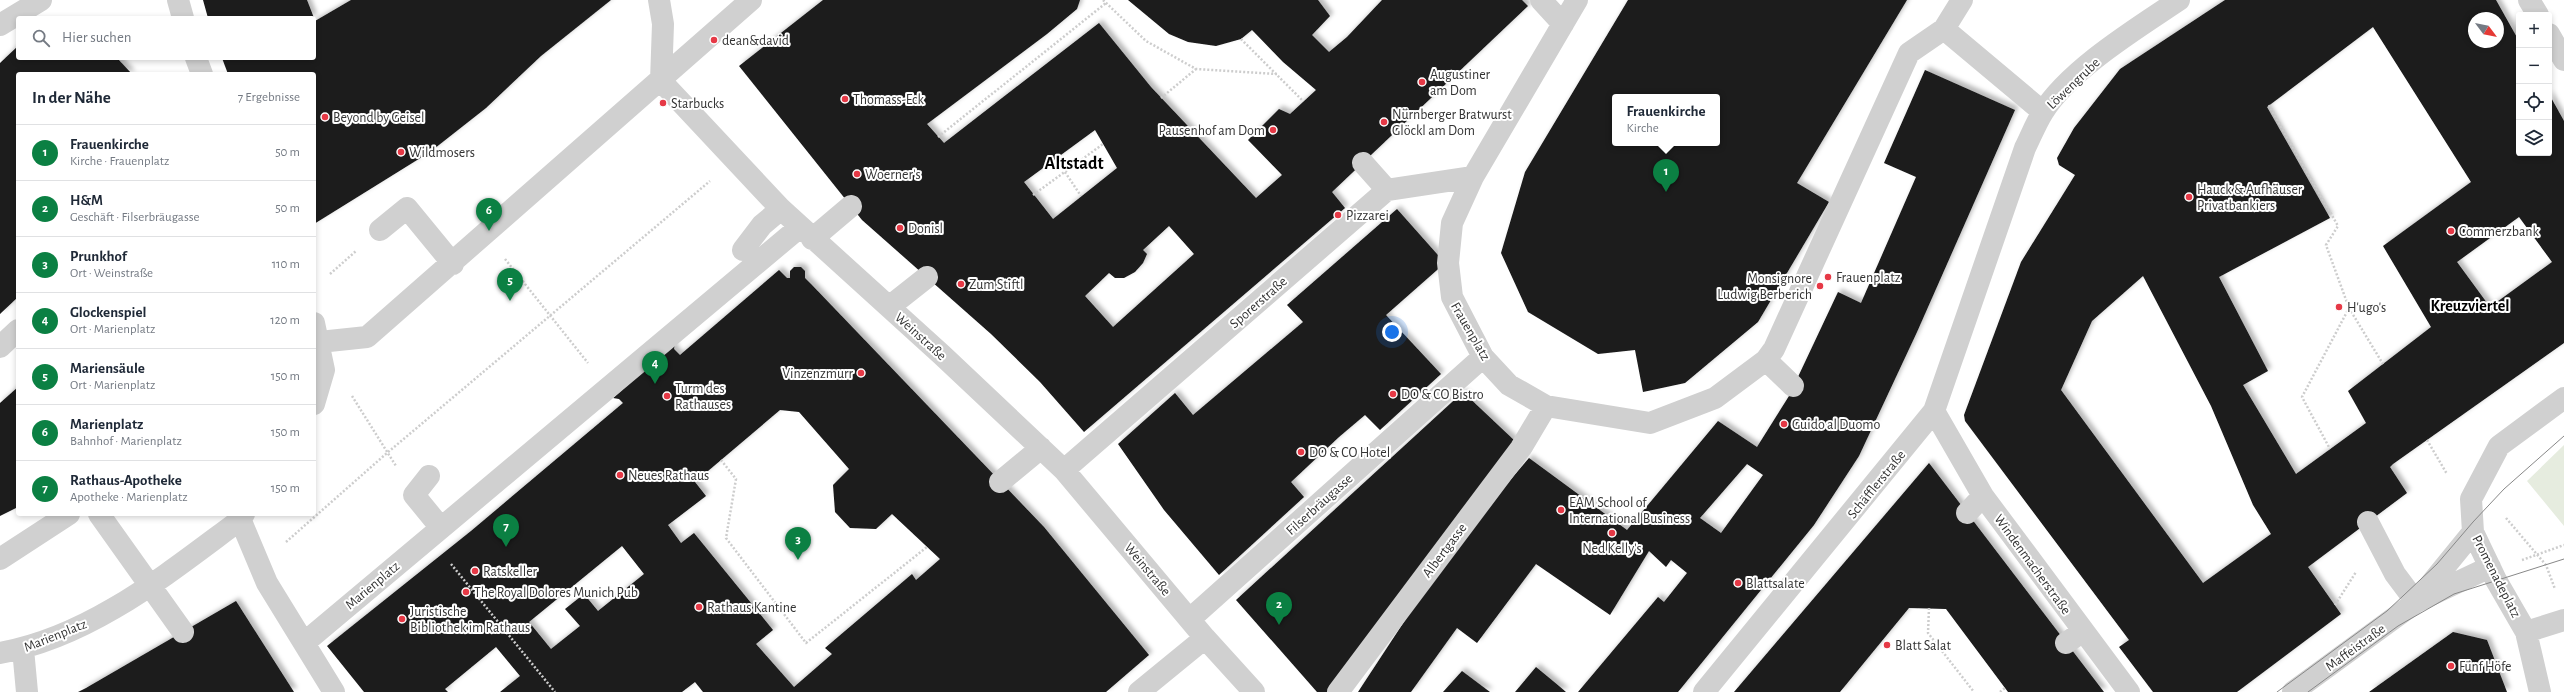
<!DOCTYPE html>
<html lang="de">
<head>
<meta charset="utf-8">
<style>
	:root { --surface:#fff; --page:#f6f6f7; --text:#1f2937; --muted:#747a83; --line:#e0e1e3; --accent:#0b8043 }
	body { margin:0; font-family:"Alegreya Sans",sans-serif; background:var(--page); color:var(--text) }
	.controls { position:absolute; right:12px; top:12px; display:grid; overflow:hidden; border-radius:4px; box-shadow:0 2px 6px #0003 }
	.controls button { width:36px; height:36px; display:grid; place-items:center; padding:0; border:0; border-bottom:1px solid var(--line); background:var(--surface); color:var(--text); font:20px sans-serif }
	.compass { position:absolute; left:2468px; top:12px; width:36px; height:36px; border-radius:50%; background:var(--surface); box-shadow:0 2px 6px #0003; rotate:122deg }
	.you { position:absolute; left:1392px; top:332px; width:14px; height:14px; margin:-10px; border:3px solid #fff; border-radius:50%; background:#1a73e8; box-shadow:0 0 0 6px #1a73e833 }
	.badge { display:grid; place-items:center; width:26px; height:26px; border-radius:50%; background:var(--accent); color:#fff; font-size:13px; font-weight:700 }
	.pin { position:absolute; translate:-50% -33px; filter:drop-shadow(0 1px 2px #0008) }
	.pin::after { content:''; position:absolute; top:21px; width:14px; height:12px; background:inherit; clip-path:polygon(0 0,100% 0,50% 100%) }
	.popup { position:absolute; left:1612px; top:94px; width:108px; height:52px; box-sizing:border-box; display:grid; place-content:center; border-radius:4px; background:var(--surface); filter:drop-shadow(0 1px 3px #0005); font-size:13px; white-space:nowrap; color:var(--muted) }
	.popup b { font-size:15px; color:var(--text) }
	.popup::after { content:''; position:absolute; left:50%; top:100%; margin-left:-8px; border:8px solid transparent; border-top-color:var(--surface) }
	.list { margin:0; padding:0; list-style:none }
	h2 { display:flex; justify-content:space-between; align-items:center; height:52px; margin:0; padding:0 16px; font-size:17px }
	h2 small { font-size:13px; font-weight:400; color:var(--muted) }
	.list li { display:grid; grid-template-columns:26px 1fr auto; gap:12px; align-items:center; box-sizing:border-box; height:56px; padding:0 16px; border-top:1px solid var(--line) }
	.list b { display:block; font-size:15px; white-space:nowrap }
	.list p { margin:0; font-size:13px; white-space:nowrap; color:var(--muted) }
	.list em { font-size:13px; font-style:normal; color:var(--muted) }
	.icon { flex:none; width:22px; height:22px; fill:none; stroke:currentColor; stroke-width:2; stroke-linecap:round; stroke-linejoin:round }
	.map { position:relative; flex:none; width:2564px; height:692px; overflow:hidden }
	.search { position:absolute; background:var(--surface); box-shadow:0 2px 6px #0003; left:16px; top:16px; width:300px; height:44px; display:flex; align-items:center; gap:10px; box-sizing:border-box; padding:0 14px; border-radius:4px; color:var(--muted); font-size:15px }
	.panel { position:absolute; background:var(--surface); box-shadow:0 2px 6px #0003; left:16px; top:72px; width:300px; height:444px; border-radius:4px }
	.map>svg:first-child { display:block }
</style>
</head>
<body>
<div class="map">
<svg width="2564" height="692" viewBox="0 0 2564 692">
	<defs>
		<filter id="shadow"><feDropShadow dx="3.5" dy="-3.5" stdDeviation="2" flood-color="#0004"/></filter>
	</defs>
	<rect width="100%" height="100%" fill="#fff"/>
	<!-- green -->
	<path fill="#e6ecdf" d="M2564 445V526L2527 481Z"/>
	<!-- building -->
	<path fill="#1a1a1a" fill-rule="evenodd" filter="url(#shadow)" d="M203 0H307L314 18H208Z
		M351 0H611L541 56 486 108 430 152 314 224V74H228L222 58H314V18L315 21Z
		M823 0H1080L1077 9 1047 34 927 124 944 143 1099 23 1151 87 1256 198 1282 175 1248 140 1279 109 1290 114 1316 90 1283 62 1252 30 1241 39 1216 46 1188 42 1169 34 1128 0H1318L1330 16 1312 35 1329 52 1347 37 1382 0H1522L1528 6 1332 192 1345 208 1084 432 1040 382 991 334 862 220 739 66ZM1095 130 1117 168 1053 219 1024 182ZM1169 226 1194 254 1113 327 1085 296 1109 273 1115 278H1124L1135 272 1143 263 1147 254 1143 250Z
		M1628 0H1907L1797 183 1829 202 1758 322 1685 383 1643 392 1635 350 1598 354 1528 312 1501 253 1525 172ZM1615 97H1717V143H1615Z
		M2225 0H2496L2519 41V153H2549V94L2564 121V343L2393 464 2390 467 2407 493 2308 567 2341 614 2237 692H2153L2119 647 2129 640 1965 421 1964 415 2021 262 2075 175 2059 165 2057 158 2074 128 2120 69ZM2474 18H2498V42H2474ZM2373 27 2471 182 2383 246 2431 327 2348 391 2366 423 2296 474 2243 385 2268 371 2219 277 2330 218 2267 107ZM2519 217 2552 262 2490 307 2457 262ZM2143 276 2211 406 2253 505 2271 534 2203 583 2061 390 2092 321Z
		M18 46V58H117L132 74H18V297L0 314V63Z
		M1925 70 2015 110 1917 332 1859 456 1814 525 1678 692H1578L1658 597 1664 602 1687 573 1671 560 1666 567 1649 551 1610 615 1536 564 1477 643 1457 628 1411 692H1358L1419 599 1478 518 1529 458 1627 530 1718 421 1757 447 1789 396 1838 292 1861 303 1916 177 1884 163ZM1747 464 1763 475 1721 533 1700 518Z
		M1397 209 1445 263 1386 315 1441 374 1380 430 1365 415 1339 437 1291 482 1304 497 1219 575 1164 510 1118 444 1175 393 1193 415 1303 322 1287 305Z
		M794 267H801L805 271V278L811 284 1044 527 1149 655 1106 692H703L695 682 682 692H500L520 676 496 647 445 689 448 692H364L327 646 471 531 623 403 619 399 613 398 675 343 674 349 680 355 779 270 787 278H790V271ZM780 410 799 412 849 469 833 485 835 512 850 528 876 529 892 514 940 559 916 580 912 574 825 648 832 654 794 687 756 644 773 630 694 533 681 543 668 525 706 496 695 482ZM622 546 644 574 598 611 584 594 565 609 580 626 551 649 529 622Z
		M18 387V507L0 516V403Z
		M1463 392 1516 442 1331 692H1317L1236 600Z
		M1929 463 2104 692H2008L1946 609 1909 608 1840 692H1734Z
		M236 601 294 692H78L86 688Z
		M2453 632 2487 640 2507 692H2369Z
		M1536 667 1559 686 1566 692H1515Z
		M1462 671 1490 692H1443Z"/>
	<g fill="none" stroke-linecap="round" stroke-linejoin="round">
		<!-- path -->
		<path stroke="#cdcdcd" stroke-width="2.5" stroke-dasharray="2 2" stroke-linecap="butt" d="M1103 0 1146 41 1196 69 1277 74
			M1241 39 1303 101
			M1161 98 1196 69
			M2269 105 2338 226 2326 245 2349 308 2302 397 2330 449
			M938 137 1106 3
			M1065 172 1081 196
			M1033 195 1103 144
			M505 259 588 363
			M330 274 356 251
			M2349 308 2383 364
			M352 396 396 466
			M2427 440 2447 474
			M721 460 736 479 726 538 806 643 927 547
			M2506 518 2546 565 2555 589
			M286 542 387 453 710 181
			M2522 560 2564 545
			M451 564 555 692
			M2335 605 2356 572
			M1929 608 1928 633 1974 692
			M2000 692 2005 688"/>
		<!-- street -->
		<path stroke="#d0d0d0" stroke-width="22" d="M178 0 183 18
			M659 0 663 24 661 81
			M1541 0 1563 24
			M1577 0 1473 177 1452 223 1448 263 1452 297 1483 357 1509 385 1546 406 1650 423 1715 398 1766 360 1774 349 1909 53 1944 29 1962 0
			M2529 0 2538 15
			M0 25 41 0
			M1944 29 2043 112
			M2549 34 2564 60
			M196 58 202 74
			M661 81 781 209 942 355 1064 470 1205 638 1254 692
			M1363 163 1387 190
			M380 230 407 208 453 264
			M812 239 851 206
			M743 250 762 225 781 209
			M889 307 927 277
			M314 323 324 370 314 404
			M0 347 18 330
			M314 347 329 341 367 337 751 0
			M1766 360 1793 386
			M2564 398 2499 446 2471 499 2473 532 2496 580 2526 632 2564 620
			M1934 411 1983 496 2129 692
			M1064 470 1387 190 1473 177
			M429 476 414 495 441 528
			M1000 482 1041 448
			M1967 513 1983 496
			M99 514 183 632
			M238 514 267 583 334 692
			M2368 522 2395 574 2416 602 2490 567
			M0 559 69 514
			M1190 619 1483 357
			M2526 632 2540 692
			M304 643 800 227
			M2066 643 2082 632
			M23 649 27 692
			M0 653C91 637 168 573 240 520L244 514
			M1139 692 1205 638
			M1338 692 1521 448 1546 406
			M1704 692 1934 411 2025 148C2031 136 2036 123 2043 112 2070 69 2136 29 2179 0
			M2293 692 2416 602 2473 532"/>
		<!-- tram -->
		<path stroke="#888" stroke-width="1" d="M2277 692 2387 611 2437 564 2473 522 2504 489 2564 436
			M2308 692 2398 626 2454 594 2564 559"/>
	</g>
	<!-- markers -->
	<g fill="#e63946" stroke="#fff" stroke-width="1.5">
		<circle cx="714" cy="40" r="4"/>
		<circle cx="1422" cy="82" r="4"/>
		<circle cx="845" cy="99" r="4"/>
		<circle cx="663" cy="103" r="4"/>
		<circle cx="325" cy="117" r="4"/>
		<circle cx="1384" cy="122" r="4"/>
		<circle cx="1273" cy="130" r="4"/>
		<circle cx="401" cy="152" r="4"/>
		<circle cx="857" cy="174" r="4"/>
		<circle cx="2189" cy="197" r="4"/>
		<circle cx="1338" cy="215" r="4"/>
		<circle cx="900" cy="228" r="4"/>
		<circle cx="2451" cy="231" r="4"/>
		<circle cx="1828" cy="277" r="4"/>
		<circle cx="961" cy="284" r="4"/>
		<circle cx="1820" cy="286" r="4"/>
		<circle cx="2339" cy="307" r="4"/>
		<circle cx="861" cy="373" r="4"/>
		<circle cx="1393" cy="394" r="4"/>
		<circle cx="667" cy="396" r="4"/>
		<circle cx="1784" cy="424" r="4"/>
		<circle cx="1301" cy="452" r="4"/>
		<circle cx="620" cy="475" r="4"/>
		<circle cx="1561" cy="510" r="4"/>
		<circle cx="1612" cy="533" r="4"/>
		<circle cx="475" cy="571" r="4"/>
		<circle cx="1738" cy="583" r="4"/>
		<circle cx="466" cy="592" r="4"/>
		<circle cx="699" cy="607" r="4"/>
		<circle cx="402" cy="619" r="4"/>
		<circle cx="1887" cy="645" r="4"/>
		<circle cx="2451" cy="666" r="4"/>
	</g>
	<g text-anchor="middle" stroke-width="4" stroke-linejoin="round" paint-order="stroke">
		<!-- poi labels -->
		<g font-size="14" fill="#333" stroke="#fff" text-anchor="start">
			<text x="722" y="45">dean&amp;david</text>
			<text x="1430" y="79">Augustiner<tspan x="1430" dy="16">am Dom</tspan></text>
			<text x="853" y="104">Thomass-Eck</text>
			<text x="671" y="108">Starbucks</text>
			<text x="1392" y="119">Nürnberger Bratwurst<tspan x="1392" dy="16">Glöckl am Dom</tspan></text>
			<text x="333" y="122">Beyond by Geisel</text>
			<text x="1265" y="135" text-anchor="end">Pausenhof am Dom</text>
			<text x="409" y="157">Wildmosers</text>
			<text x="865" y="179">Woerner's</text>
			<text x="2197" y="194">Hauck &amp; Aufhäuser<tspan x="2197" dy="16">Privatbankiers</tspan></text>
			<text x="1346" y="220">Pizzarei</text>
			<text x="908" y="233">Donisl</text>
			<text x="2459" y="236">Commerzbank</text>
			<text x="1836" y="282">Frauenplatz</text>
			<text x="1812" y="283" text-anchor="end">Monsignore<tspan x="1812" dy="16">Ludwig Berberich</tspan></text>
			<text x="969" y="289">Zum Stiftl</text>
			<text x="2347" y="312">H'ugo's</text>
			<text x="853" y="378" text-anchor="end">Vinzenzmurr</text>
			<text x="675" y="393">Turm des<tspan x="675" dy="16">Rathauses</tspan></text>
			<text x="1401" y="399">DO &amp; CO Bistro</text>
			<text x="1792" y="429">Guido al Duomo</text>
			<text x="1309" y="457">DO &amp; CO Hotel</text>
			<text x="628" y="480">Neues Rathaus</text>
			<text x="1569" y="507">EAM School of<tspan x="1569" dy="16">International Business</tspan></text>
			<text x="1612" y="553" text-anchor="middle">Ned Kelly's</text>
			<text x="483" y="576">Ratskeller</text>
			<text x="1746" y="588">Blattsalate</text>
			<text x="474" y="597">The Royal Dolores Munich Pub</text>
			<text x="707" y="612">Rathaus Kantine</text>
			<text x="410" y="616">Juristische<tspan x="410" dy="16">Bibliothek im Rathaus</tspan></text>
			<text x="1895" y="650">Blatt Salat</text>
			<text x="2459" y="671">Fünf Höfe</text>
		</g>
		<!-- street labels -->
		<g font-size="14" fill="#333" stroke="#fff">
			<text transform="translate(2073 83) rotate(-44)" y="5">Löwengrube</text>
			<text transform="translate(1258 302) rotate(-41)" y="5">Sporerstraße</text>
			<text transform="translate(1471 331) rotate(60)" y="5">Frauenplatz</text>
			<text transform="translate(921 336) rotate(42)" y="5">Weinstraße</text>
			<text transform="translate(1876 484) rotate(-51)" y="5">Schäfflerstraße</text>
			<text transform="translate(1319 504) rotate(-42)" y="5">Filserbräugasse</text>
			<text transform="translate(1444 550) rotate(-53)" y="5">Albertgasse</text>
			<text transform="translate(2033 564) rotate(54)" y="5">Windenmacherstraße</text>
			<text transform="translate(1148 569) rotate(50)" y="5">Weinstraße</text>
			<text transform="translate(2497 576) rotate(63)" y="5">Promenadeplatz</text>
			<text transform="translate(372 585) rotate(-40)" y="5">Marienplatz</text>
			<text transform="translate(55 635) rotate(-22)" y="5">Marienplatz</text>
			<text transform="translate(2355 647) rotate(-36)" y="5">Maffeistraße</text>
		</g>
		<!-- quarter labels -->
		<g font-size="16" font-weight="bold" fill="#000" stroke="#fff">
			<text x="2470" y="311">Kreuzviertel</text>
		</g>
		<!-- district labels -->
		<g font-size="18" font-weight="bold" fill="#000" stroke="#fff">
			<text x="1074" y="169">Altstadt</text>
		</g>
	</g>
</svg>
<div class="controls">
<button>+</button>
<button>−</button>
<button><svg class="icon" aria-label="locate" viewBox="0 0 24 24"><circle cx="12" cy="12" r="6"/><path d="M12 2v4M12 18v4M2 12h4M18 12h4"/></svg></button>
<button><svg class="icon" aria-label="layers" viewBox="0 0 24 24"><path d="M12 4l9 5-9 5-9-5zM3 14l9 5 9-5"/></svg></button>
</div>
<svg class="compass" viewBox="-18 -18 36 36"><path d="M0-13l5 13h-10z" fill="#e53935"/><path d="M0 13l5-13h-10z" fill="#747a83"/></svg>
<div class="you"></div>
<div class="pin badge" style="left:1666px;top:192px">1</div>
<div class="popup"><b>Frauenkirche</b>Kirche</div>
<div class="pin badge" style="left:1279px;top:625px">2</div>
<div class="pin badge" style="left:798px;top:560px">3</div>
<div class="pin badge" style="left:655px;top:384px">4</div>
<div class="pin badge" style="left:510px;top:301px">5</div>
<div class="pin badge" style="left:489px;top:231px">6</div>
<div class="pin badge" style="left:506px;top:547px">7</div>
<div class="search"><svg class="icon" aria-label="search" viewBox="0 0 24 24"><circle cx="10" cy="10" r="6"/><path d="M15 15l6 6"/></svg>Hier suchen</div>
<section class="panel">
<h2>In der Nähe<small>7 Ergebnisse</small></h2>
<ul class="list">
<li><span class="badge">1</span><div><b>Frauenkirche</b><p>Kirche · Frauenplatz</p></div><em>50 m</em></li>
<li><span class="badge">2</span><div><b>H&amp;M</b><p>Geschäft · Filserbräugasse</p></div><em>50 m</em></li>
<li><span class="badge">3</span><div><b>Prunkhof</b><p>Ort · Weinstraße</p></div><em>110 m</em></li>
<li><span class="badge">4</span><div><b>Glockenspiel</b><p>Ort · Marienplatz</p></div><em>120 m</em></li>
<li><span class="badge">5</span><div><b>Mariensäule</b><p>Ort · Marienplatz</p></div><em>150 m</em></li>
<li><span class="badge">6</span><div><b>Marienplatz</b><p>Bahnhof · Marienplatz</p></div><em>150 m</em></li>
<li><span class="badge">7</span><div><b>Rathaus-Apotheke</b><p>Apotheke · Marienplatz</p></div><em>150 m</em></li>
</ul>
</section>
</div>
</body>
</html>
